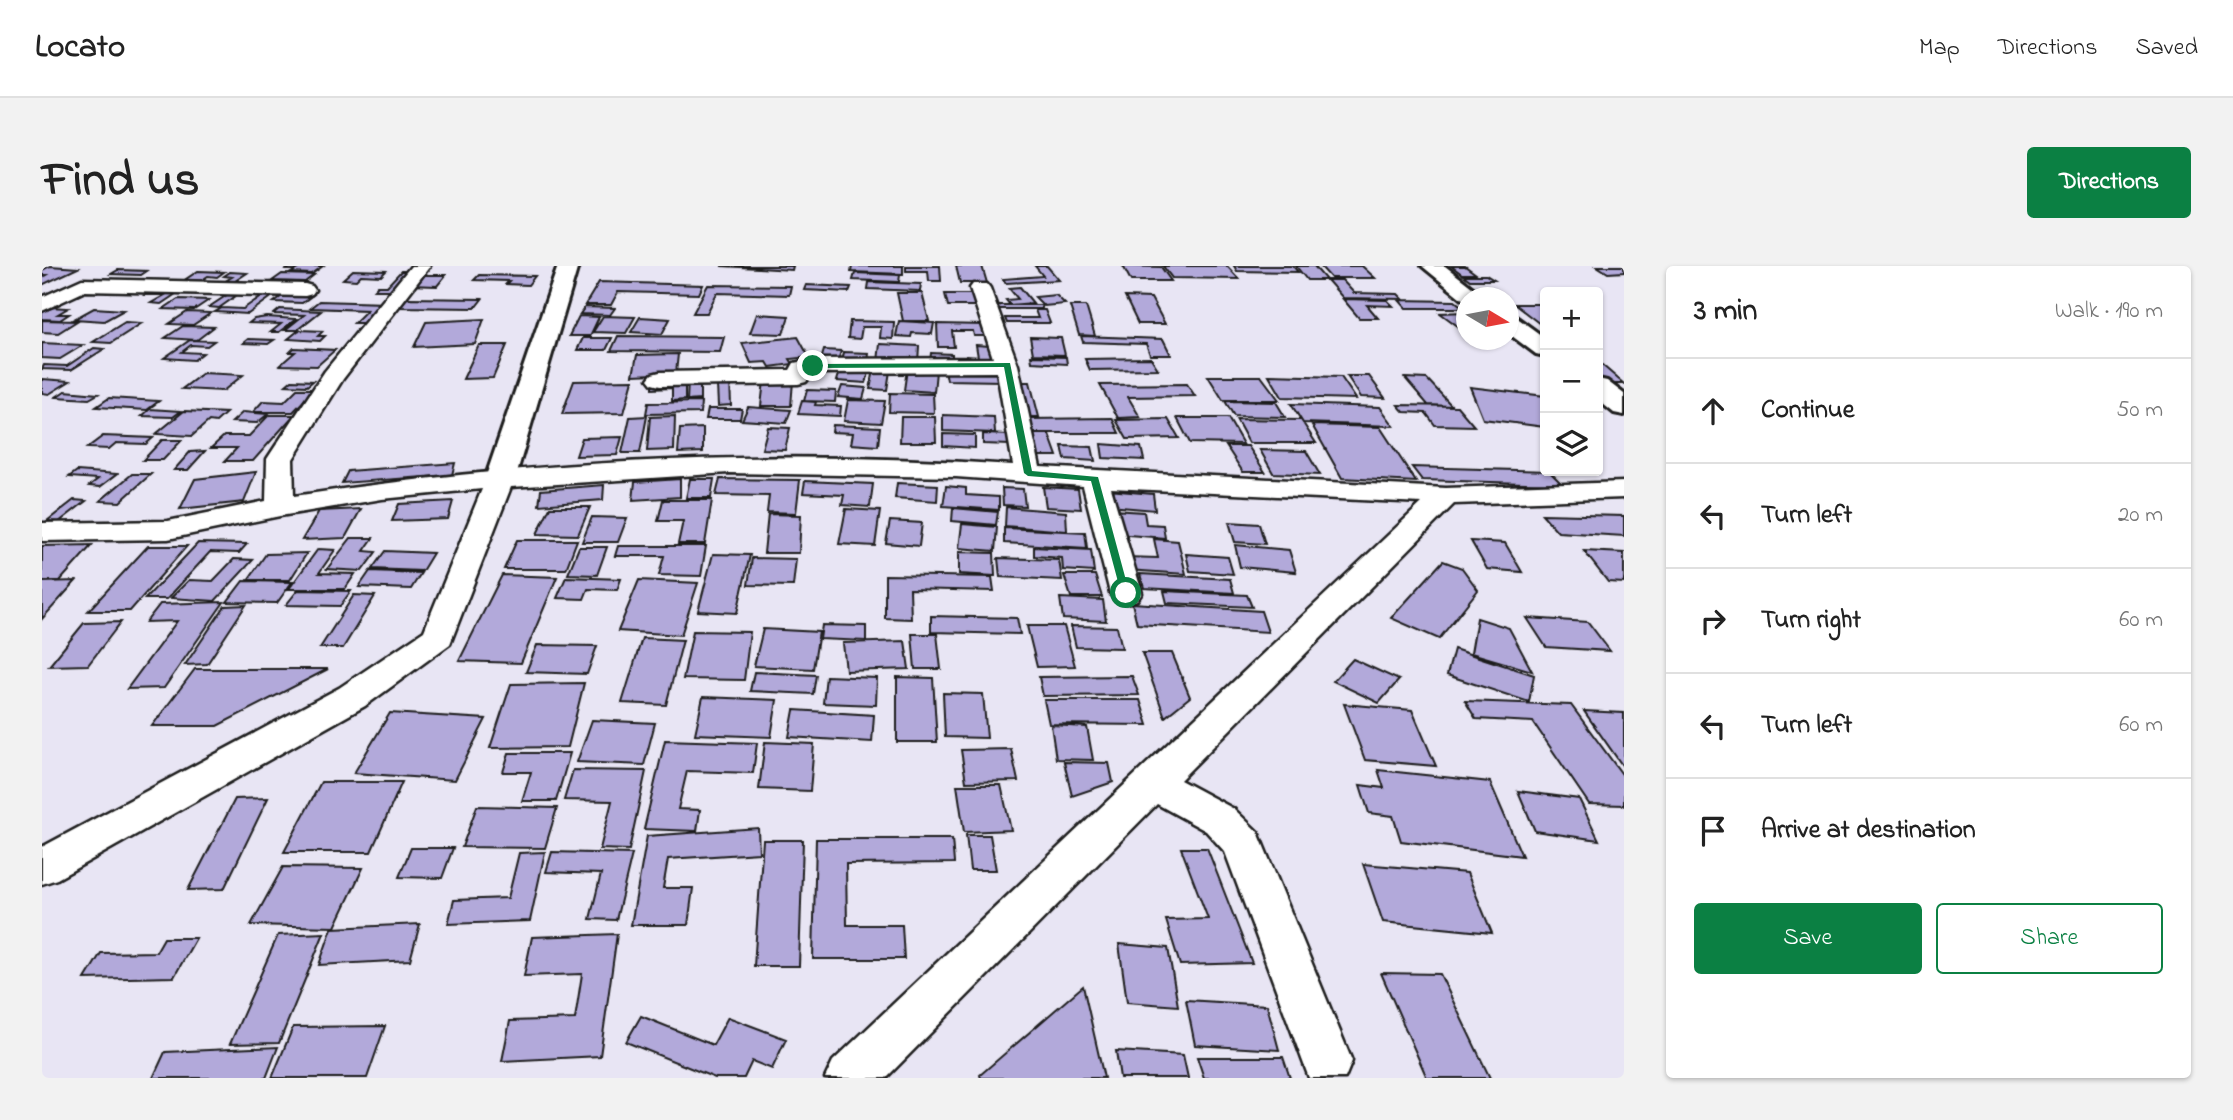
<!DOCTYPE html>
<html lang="en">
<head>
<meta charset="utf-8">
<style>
	:root { --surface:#fff; --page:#f2f2f2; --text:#222; --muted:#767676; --line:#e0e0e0; --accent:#0b8043 }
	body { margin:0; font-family:"Indie Flower",sans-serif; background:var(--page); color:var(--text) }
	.controls { position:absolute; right:21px; top:21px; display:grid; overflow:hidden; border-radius:7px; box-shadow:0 2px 5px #0004 }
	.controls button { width:63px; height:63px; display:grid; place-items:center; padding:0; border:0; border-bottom:2px solid var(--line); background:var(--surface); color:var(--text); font:35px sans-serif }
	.compass { position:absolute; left:1414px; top:21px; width:63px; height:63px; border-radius:50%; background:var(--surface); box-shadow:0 2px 5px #0004; rotate:100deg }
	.stop { position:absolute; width:21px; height:21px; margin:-16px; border:5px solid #0b8043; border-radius:50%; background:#fff }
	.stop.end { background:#0b8043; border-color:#fff; box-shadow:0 2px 7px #0008 }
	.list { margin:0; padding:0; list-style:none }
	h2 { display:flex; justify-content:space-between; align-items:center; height:91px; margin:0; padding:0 28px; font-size:30px }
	h2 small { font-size:23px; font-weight:400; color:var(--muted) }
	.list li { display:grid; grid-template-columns:46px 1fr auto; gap:21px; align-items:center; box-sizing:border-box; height:105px; padding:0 28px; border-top:2px solid var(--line) }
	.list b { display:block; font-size:26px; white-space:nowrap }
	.list em { font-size:23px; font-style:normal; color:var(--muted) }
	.actions { display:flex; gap:14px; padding:21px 28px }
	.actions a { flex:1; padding:16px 0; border:2px solid var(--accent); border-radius:7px; text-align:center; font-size:24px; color:var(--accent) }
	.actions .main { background:var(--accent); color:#fff }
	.icon { flex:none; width:38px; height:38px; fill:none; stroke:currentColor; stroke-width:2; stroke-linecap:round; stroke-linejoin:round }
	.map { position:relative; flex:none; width:1582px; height:812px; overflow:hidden; border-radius:7px }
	header { display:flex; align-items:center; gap:42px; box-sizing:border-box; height:98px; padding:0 35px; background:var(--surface); border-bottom:2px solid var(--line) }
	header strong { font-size:33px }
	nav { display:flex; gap:38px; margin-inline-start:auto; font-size:24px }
	.intro { display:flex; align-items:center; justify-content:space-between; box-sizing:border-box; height:168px; padding:0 42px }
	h1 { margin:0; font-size:49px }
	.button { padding:18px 32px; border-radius:7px; background:var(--accent); color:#fff; font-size:24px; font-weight:700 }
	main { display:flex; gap:42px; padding:0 42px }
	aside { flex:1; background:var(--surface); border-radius:7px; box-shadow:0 2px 5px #0004 }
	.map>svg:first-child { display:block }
</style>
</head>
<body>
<header>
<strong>Locato</strong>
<nav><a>Map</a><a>Directions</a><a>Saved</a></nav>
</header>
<div class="intro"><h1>Find us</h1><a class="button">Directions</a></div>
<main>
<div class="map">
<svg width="1582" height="812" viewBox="0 0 1582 812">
	<rect width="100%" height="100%" fill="#e8e5f4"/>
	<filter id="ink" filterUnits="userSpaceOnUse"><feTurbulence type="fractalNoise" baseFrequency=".0143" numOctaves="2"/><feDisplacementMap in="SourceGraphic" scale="14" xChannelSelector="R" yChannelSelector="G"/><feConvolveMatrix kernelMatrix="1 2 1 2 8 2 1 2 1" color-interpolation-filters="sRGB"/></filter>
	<g filter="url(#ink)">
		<!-- building -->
		<path fill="#b2a9da" stroke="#1c1c1c" stroke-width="2" d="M8 0 36 2 0 19V12L5 9H0V4Z
			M249 0H281L270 8 249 7 254 4H244Z
			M679 0H751L750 4Z
			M810 0H861V8L809 6Z
			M864 0H898L899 15H887L886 5H864Z
			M914 0H940L945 17H918Z
			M993 0H1005L1017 14 964 17 961 13 1001 10Z
			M1081 0 1119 1 1129 15H1089Z
			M1121 0H1185L1197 13 1130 12Z
			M1192 0H1251L1256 6 1195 5Z
			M1254 0H1272L1284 14H1265Z
			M1278 0H1320L1333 12H1289Z
			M1409 0H1423L1434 8H1420Z
			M1555 0H1582V6L1566 7Z
			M76 4 105 5 99 9 69 8Z
			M311 4 344 5 339 10 319 9 314 14 301 13Z
			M156 5 182 6 175 11 166 10 151 20 135 19Z
			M359 5H370L353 24H332L336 20H345Z
			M188 6 205 7 184 21 180 17 190 11 182 10Z
			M813 7 858 9 857 16 811 14Z
			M240 8 272 9 263 16 230 15Z
			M377 9H404L395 20 367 19Z
			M437 9 493 10 486 19 464 18 467 15 432 14Z
			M1421 9H1444L1452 14H1428Z
			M1285 14H1300L1312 27 1356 28 1361 33 1301 32Z
			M557 16 661 19 657 28 576 26 569 39H543Z
			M827 16 879 18 878 25 826 23Z
			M666 19 749 20 747 29 675 27 665 47H651Z
			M764 19 809 21 807 26 762 24Z
			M978 21 991 37 968 39 964 34 976 33 967 22Z
			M183 24 201 25 177 42 167 41 185 29H176Z
			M109 25 137 26 119 38 109 37 123 29H103Z
			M224 27H235L206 48 173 46 180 42 201 43Z
			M855 27H880L887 55H861Z
			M243 28 271 29 260 37 232 36Z
			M903 28H934L937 40H906Z
			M1014 29 1023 38 1002 40 993 31Z
			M1083 31 1109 32 1123 58H1096Z
			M365 32 440 33 433 42 356 41Z
			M136 33 167 34 152 44 121 43Z
			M1301 33 1345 34 1351 40 1325 39 1336 52H1317Z
			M1357 34 1413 35 1422 42H1364Z
			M277 35 343 37 322 57H312L325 44 268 42Z
			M1472 38H1503V57L1498 58Z
			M952 39H999L1000 43H953Z
			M1028 40H1044L1053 70 1037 69Z
			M6 41 26 42 16 48H27L18 54 0 53V44Z
			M543 41 573 42 568 49 538 48Z
			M52 42 82 44 62 55 32 53Z
			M238 43 279 45 255 64H243L262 49 232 48Z
			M993 44H1003L1008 57H965L963 52H996Z
			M145 46 169 47 151 59 127 58Z
			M1424 46V66L1398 47Z
			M715 48 747 50 741 68 708 67Z
			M537 50 557 51 548 70H527Z
			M561 50 593 51 584 67 551 66Z
			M225 51 254 53 237 66H229L239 58 207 57 212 53Z
			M598 51 628 53 620 68 589 66Z
			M442 53 433 78 372 81 384 56Z
			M0 54 35 55 16 67 0 66Z
			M808 55 852 56 851 73 838 72 839 61H820L818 73 806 72Z
			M857 55 892 57 890 68 870 67 869 71 854 70Z
			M83 56 100 57 69 77 51 76Z
			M895 58 944 59 946 70H932L931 65H910L912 81H896Z
			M141 60 172 61 155 74 123 72Z
			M257 64 281 65 276 70H283L278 75 246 73Z
			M576 70 682 71 678 86 569 85Z
			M1039 70 1121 73 1129 89H1108L1104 78 1041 76Z
			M756 71 767 91 748 93 751 98 728 101 725 96 709 97 700 77Z
			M988 71 1019 72 1023 89 991 88Z
			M541 72H570L564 84H535Z
			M206 73 232 74 226 78 201 77Z
			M148 74 172 75 165 80 149 79 140 86 161 87 152 94 122 92Z
			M0 77 41 79 18 93 0 92Z
			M838 78 877 80 876 96 836 95Z
			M437 79H465L451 112 421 113Z
			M934 79 948 80 951 97 925 96V90L936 91Z
			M52 82 62 83 29 104 0 103 2 99 25 100Z
			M252 82 293 84 275 100 238 99 253 86H248Z
			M782 84 799 85 796 95 779 94Z
			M802 86 827 87 826 97 800 96Z
			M889 87 910 88V97L888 96Z
			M636 88 634 107 591 109 595 89Z
			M989 90 1024 91 1025 98 990 96Z
			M1109 92 1116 103 1048 104 1043 93Z
			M1556 99H1560L1582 118H1564L1556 111Z
			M799 101 828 103 824 117 795 115Z
			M865 103 894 105 892 126 862 124Z
			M832 104 848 105 845 124 828 123Z
			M903 104H957L959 115 905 114Z
			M161 107 201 109 181 125 140 123Z
			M1227 109 1299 111 1314 133 1240 131Z
			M1166 110H1219L1237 134H1181Z
			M1305 110H1327L1343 132 1319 131Z
			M1363 112 1385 113 1410 140 1386 139Z
			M0 113 28 115 7 128 0 127Z
			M688 113 689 139 676 140 675 119 658 120V134L645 135 646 115Z
			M250 114 271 115 265 120 244 119Z
			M591 114 582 147 520 148 532 115Z
			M643 115V134L630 135V122L610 123V117Z
			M722 115H751L749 140H719Z
			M975 116H988L997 151H984Z
			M1145 118 1153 130 1086 131 1098 151 1076 152 1058 119Z
			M800 120 824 122 821 133 796 131Z
			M1428 121 1503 130V161L1441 153Z
			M255 123H273L251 146H211L221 135 242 136Z
			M765 124 794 125 793 136 762 135Z
			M23 125 56 128 47 133 14 131Z
			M848 127 891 128 892 147 847 146Z
			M67 132 117 135 105 144 54 141Z
			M806 134 843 135 839 157 802 155Z
			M760 135 774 136 773 139 799 140 798 150 756 148Z
			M1183 135 1234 136 1243 151 1192 150Z
			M659 136 658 147 604 148 606 137Z
			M1249 138 1338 141 1352 160 1261 157Z
			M1356 139 1415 140 1432 160 1393 159 1384 147 1362 146Z
			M706 141 749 144 744 157 700 154Z
			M108 143 139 145 131 151 100 150Z
			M666 143H700L698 153H664Z
			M142 145 184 147 174 156 167 155 150 170 114 168Z
			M201 146 226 148 215 157 190 156Z
			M227 149H252L211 195H183L195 182H169L182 170H207Z
			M901 149 952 151 953 167 901 165Z
			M605 150 598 187H580L588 151Z
			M633 150 632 184 605 185 608 151Z
			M859 151H893L894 176H858Z
			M1070 152 1077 167H991L986 153Z
			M1135 152H1186L1201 178 1148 177Z
			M1126 153 1137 172 1085 173 1074 154Z
			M1194 153 1259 154 1274 177H1207Z
			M791 159 838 161 836 180 809 178 811 167 790 166Z
			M1270 159 1338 161 1374 216 1300 212Z
			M726 161 748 162 743 184 720 183Z
			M661 162V186L636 187 638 163Z
			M901 168 933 169V182L901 180Z
			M941 168 967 169 968 179 941 178Z
			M986 168H1007L1015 190H992Z
			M61 170 111 172 104 178 74 177 67 183 45 182Z
			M580 171 575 189 534 190 540 172Z
			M120 174H140L121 194H101Z
			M1059 178 1099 181 1102 194 1061 192Z
			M1020 180 1050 181 1053 195 1023 193Z
			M1184 180H1206L1223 206H1201Z
			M1218 184 1264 185 1278 209 1231 207Z
			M163 185 146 204H132L148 186Z
			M413 197 410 209 300 217 306 205Z
			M1370 201 1507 205 1520 218 1380 214Z
			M35 205 75 208 58 221 47 220 56 213 27 211Z
			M214 206 202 236 138 243 153 213Z
			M90 208H109L78 236 58 235Z
			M638 213V231L591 234 593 216Z
			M648 213H672L669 232H644Z
			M678 213 758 214 754 247 725 246 727 230 674 229Z
			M763 215 831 218 828 241 800 239 802 229 761 227Z
			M855 217 896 219 895 235 853 232Z
			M562 219 561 234 497 239 499 224Z
			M904 220 924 222V229L957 231V244L901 240Z
			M1001 221 1036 223 1039 243 1004 241Z
			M960 222 981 223 983 240 961 239Z
			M1066 224 1111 228 1113 244 1067 240Z
			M32 234 44 235 17 256 5 255Z
			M621 234H670L663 278H636L641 255H616Z
			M411 235 406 253 350 255 357 238Z
			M508 241H548L536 269 495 268Z
			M964 241 1024 246 1025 265 963 260Z
			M911 242 956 246 954 259 910 255Z
			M319 243 303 272 260 274 277 245Z
			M804 243 838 245 833 280 797 278Z
			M1071 244 1102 246 1104 258 1121 259 1123 272 1074 268Z
			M726 248 759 249 757 287H722Z
			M1500 248 1582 250V270L1516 266Z
			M550 251 585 252 576 276H540Z
			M848 255 880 257 877 280 844 277Z
			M1187 256 1217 258 1223 278 1193 276Z
			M920 258 955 261 953 285 917 282Z
			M962 262 1043 266 1045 282 962 277Z
			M309 272H331L322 285 334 286 320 305 285 303Z
			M1112 273 1136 275 1144 308 1085 304 1083 291 1116 292Z
			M475 274H535L524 303H462Z
			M1429 275 1463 277 1480 306 1445 303Z
			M156 277 205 278 197 287 168 286 125 333H103Z
			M50 279 18 315H0V280Z
			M1193 279 1247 284 1254 306 1198 301Z
			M106 280H145L88 345H46Z
			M576 280H664L659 310 617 309 622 290H573Z
			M537 281H565L555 309 526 308Z
			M992 281 1049 284 1052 306 1021 304 1020 292 992 290Z
			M276 283 293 284 277 307 313 308 303 323H247Z
			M343 285 391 287 380 305 330 303Z
			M1542 285 1582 287V317L1566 316Z
			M917 286 952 287 953 310 917 308Z
			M265 287 248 314H206L224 288Z
			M671 288 708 289 695 347 656 345Z
			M1144 288 1186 291 1191 308 1148 305Z
			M710 292 754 293 751 320 706 319Z
			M956 292 1017 294 1020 314 958 311Z
			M192 293 211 294 173 335 129 332 147 314 171 315Z
			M1401 295 1420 302 1436 324 1397 373 1349 352Z
			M328 305 379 307 369 323 317 321Z
			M1098 308 1188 313 1192 327 1102 322Z
			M460 309 515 311 479 397 417 395Z
			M843 309 950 311 952 325 868 323 869 353 843 352Z
			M1022 309H1053L1060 331H1029Z
			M524 311 579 313 575 324 546 323 542 333 515 332Z
			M597 314 656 317 639 369 576 365Z
			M34 315 0 353V316Z
			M201 315 250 316 235 337 185 336Z
			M256 324 309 325 298 340 244 339Z
			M1122 325 1205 329 1210 341 1125 337Z
			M312 329 333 330 301 382H278Z
			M1018 332 1061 334 1064 355 1021 353Z
			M182 336 122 422 85 423 135 355 104 356 118 338Z
			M1090 337 1219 345 1226 366 1095 358Z
			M204 339 165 398 143 399 183 340Z
			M889 350 975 352 978 368 889 366Z
			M1435 352 1467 362 1490 405 1429 387Z
			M1485 352 1546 356 1568 385 1504 381Z
			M79 356 46 399 7 400 42 357Z
			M780 359 824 360V375L778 373Z
			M985 360H1022L1033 400 995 401Z
			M1029 360 1075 361 1080 382 1034 381Z
			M721 363 777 366 771 403 712 400Z
			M651 365 708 366 702 414 641 413Z
			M870 368H895L899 403H873Z
			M600 372 641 374 624 439 580 437Z
			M863 375 867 403 804 405 801 377Z
			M495 379 555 380 545 408 484 406Z
			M1412 383 1492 409 1487 436 1405 409Z
			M1100 387H1130L1148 431 1123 451Z
			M1311 393 1357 414 1337 437 1291 415Z
			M153 403H286L175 460H110Z
			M712 406 774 409 771 428 708 425Z
			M784 410 835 412 834 439 781 437Z
			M1090 410 1097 429 1001 430 997 411Z
			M855 411 891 412 895 476H855Z
			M542 417 526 481 448 482 469 418Z
			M901 427 941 428 945 472 903 471Z
			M661 431 735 434 729 471 653 468Z
			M1002 434H1098L1106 459 1007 458Z
			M1423 435 1529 439 1582 511V539L1547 538 1491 456 1434 453Z
			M1302 438 1370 444 1394 500 1323 494Z
			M752 444 832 449 830 476 747 471Z
			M1542 445 1582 447V502Z
			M348 447 444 453 413 514 312 507Z
			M550 454 613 457 602 499 535 496Z
			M1009 459 1045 461 1051 494 1014 493Z
			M623 474 715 477 711 507 645 505 636 543 658 544 655 565 602 563Z
			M723 476 772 478 768 525 717 523Z
			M969 483 976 515 924 516 919 484Z
			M467 487H528L514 535H480L489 506H461Z
			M1022 496 1067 497 1071 516 1030 530Z
			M531 504 604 505 587 584 558 583 570 535 522 534Z
			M1336 504 1448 516 1480 590 1359 575 1351 550 1327 547 1318 519 1342 522Z
			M279 516H360L329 586H242Z
			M915 519H959L969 564 922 566Z
			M1476 525 1537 533 1557 574 1493 565Z
			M226 532 182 623 146 624 193 533Z
			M435 540 515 542 503 582 420 581Z
			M716 562 717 587 626 593 621 622H651L646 659H589L605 570Z
			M924 569H948L954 604H928Z
			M774 573H910L912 597 804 598 805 659H860L862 693H771Z
			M721 574H761L757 700H712Z
			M369 582H411L400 612 357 611Z
			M1139 582H1165L1210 697 1138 699 1124 654 1166 653Z
			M503 586 488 655 406 658 412 634 466 632 477 587Z
			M510 586 590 588 574 654 548 653 559 608 504 606Z
			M1321 598 1425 607 1450 667 1341 656Z
			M241 601 321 602 293 661 209 659Z
			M378 658 368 694 277 699 290 662Z
			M282 667 237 777 188 778 236 669Z
			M575 668 558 790 460 795 468 755 533 753 540 708 482 710 490 671Z
			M122 672H154L132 711 43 713 59 687 114 686Z
			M1077 678 1126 682 1136 740 1085 736Z
			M1339 707 1398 708 1448 812H1385Z
			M1041 720 1062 812H939L938 809Z
			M1144 734 1225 739 1237 784 1153 779Z
			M599 750 671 779 686 751 744 773 730 803 710 795 702 812H673L584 776Z
			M343 760 325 812H230L251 761Z
			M236 781 224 812H111L123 786Z
			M1074 785 1141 789 1146 812H1078Z
			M1155 791H1241L1248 812H1162Z"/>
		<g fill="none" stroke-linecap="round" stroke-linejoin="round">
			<!-- minor casing -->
			<g stroke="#1c1c1c" stroke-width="5">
				<path id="minor" d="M369 0H388L301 113 251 193 252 230C489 194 732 182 971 199L955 106 771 107 764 116 756 118 618 120 610 118 606 113 610 108 618 106 748 104 752 97 771 93 951 92 928 22 931 18H945L948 22 976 99 998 201 1404 222 1582 216V232L1412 238 1138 514 1192 543 1216 566 1310 795 1303 812H1267L1183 586 1164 565 1115 538 844 812H783L791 795 1380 237 1069 222 1100 327 1095 334 1084 337 1073 334 1068 327 1041 220 914 211 687 207 469 221 408 378 323 440 15 613 0 618V581L297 422 382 365 440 223 340 233 238 250 126 273 0 275V257L126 255 224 235 225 193 283 105Z
					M40 13 263 18 270 20 273 24 270 28 263 30 43 25 0 45V31Z"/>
			</g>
			<!-- tertiary casing -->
			<g stroke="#1c1c1c" stroke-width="6">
				<path id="tertiary" d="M516 0H536L473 213 469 219 458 222 447 219 443 213Z
					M1380 0H1403L1444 32H1424V36Z
					M1466 49 1474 51 1503 72V90L1494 88 1466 67Z
					M1556 113 1565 115 1582 128V149L1572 147 1556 134Z"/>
			</g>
			<!-- minor -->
			<use href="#minor" fill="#fff" fill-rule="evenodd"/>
			<!-- tertiary -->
			<use href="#tertiary" fill="#fff" fill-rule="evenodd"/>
		</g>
	</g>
	<!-- route -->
	<path fill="#0b8043" d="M968 97 990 205 1056 211 1088 329 1079 327 1049 215 986 210 982 207 962 101 771 102 767 100 771 98Z"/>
</svg>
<div class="controls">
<button>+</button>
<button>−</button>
<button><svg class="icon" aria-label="layers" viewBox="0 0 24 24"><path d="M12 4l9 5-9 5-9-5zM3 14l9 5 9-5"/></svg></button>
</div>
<svg class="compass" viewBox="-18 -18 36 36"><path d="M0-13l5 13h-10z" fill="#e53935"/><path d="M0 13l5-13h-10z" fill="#767676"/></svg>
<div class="stop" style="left:1084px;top:327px"></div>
<div class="stop end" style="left:771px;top:100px"></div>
</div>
<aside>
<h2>3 min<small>Walk · 190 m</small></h2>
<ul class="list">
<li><svg class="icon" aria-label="ahead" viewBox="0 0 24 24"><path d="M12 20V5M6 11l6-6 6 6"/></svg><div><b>Continue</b></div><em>50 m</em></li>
<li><svg class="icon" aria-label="left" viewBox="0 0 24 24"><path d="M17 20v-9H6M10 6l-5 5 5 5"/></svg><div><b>Turn left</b></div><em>20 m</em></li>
<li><svg class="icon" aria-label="right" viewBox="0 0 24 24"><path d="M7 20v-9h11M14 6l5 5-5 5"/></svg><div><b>Turn right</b></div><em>60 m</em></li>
<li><svg class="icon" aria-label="left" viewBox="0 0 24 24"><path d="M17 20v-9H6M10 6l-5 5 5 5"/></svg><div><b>Turn left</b></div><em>60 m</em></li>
<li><svg class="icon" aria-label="arrive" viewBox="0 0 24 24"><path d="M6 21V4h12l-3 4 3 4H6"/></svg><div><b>Arrive at destination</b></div></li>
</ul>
<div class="actions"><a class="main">Save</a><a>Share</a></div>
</aside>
</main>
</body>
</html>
